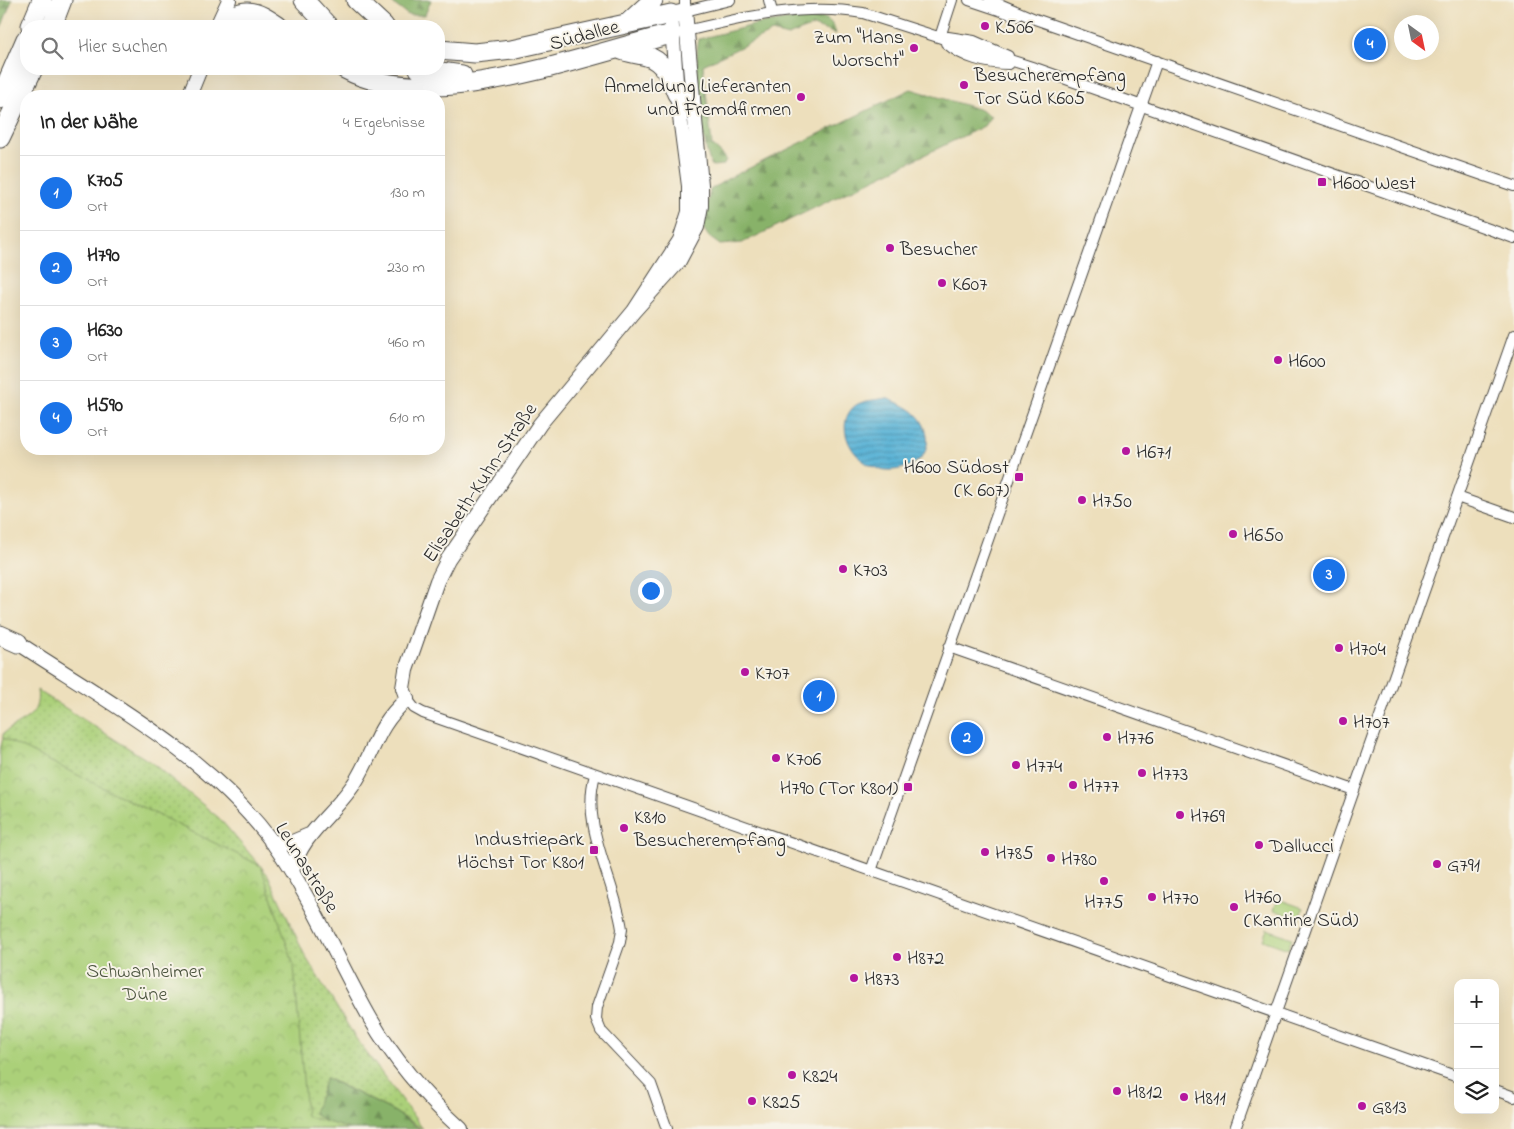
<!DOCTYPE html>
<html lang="de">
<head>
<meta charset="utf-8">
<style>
	:root { --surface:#fff; --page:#f2f2f2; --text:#222; --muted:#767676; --line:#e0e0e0; --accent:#1a73e8 }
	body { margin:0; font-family:"Indie Flower",sans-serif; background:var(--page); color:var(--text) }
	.controls { position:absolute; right:15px; bottom:15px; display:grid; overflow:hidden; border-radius:10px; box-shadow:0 5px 20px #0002 }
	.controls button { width:45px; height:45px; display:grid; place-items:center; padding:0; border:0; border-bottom:1px solid var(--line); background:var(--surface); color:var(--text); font:25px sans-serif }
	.compass { position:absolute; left:1394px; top:15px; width:45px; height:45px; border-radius:50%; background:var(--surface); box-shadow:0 5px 20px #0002; rotate:147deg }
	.you { position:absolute; left:650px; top:590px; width:18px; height:18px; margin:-12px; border:4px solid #fff; border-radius:50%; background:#1a73e8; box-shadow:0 0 0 8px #1a73e833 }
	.badge { display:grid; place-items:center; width:32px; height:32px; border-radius:50%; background:var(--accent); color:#fff; font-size:16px; font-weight:700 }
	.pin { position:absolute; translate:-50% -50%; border:2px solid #fff; box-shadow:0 1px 5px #0006 }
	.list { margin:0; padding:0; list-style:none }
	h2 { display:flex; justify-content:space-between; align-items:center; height:65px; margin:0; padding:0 20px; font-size:21px }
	h2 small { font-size:16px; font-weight:400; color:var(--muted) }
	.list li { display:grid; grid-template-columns:32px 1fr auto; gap:15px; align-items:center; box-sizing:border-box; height:75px; padding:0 20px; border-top:1px solid var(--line) }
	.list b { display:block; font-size:19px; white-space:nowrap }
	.list p { margin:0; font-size:16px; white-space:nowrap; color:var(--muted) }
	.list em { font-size:16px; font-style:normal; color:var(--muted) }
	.icon { flex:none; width:28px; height:28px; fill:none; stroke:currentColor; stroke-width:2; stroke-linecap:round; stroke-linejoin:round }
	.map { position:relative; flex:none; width:1514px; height:1129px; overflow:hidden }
	.search { position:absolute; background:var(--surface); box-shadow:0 5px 20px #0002; left:20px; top:20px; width:425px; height:55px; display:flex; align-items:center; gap:12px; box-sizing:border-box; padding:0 18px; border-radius:20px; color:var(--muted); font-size:19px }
	.panel { position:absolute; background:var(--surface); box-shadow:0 5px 20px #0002; left:20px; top:90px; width:425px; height:365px; border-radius:20px }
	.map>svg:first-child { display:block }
</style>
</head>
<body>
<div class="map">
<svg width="1514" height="1129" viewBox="0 0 1514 1129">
	<defs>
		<pattern id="grass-dots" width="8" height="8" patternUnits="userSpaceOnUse" patternTransform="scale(1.25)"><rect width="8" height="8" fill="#abd079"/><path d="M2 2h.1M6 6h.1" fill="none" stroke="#93b369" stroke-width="1.8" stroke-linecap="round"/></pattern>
		<pattern id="forest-firs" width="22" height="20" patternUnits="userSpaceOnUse" patternTransform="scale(1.25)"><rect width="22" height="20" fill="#88b269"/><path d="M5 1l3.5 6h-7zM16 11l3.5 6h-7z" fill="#6f9157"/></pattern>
		<pattern id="park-crowns" width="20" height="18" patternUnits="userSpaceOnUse" patternTransform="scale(1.25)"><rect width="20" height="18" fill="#abd079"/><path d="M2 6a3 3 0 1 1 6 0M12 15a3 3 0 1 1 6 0" fill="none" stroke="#93b369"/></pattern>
		<pattern id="water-rules" width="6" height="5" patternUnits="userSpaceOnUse" patternTransform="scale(1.25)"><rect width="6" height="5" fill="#58b2d6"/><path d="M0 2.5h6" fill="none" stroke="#4991ae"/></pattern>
	</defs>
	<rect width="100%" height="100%" fill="#f7f3e8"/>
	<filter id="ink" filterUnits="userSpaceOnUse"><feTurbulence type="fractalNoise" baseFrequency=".02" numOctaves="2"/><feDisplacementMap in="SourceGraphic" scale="10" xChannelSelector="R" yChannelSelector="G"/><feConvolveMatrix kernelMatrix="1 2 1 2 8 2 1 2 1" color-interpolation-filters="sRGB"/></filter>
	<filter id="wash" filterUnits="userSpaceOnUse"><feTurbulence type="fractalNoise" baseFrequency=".0096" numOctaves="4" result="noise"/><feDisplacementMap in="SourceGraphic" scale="20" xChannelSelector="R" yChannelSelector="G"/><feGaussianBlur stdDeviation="1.12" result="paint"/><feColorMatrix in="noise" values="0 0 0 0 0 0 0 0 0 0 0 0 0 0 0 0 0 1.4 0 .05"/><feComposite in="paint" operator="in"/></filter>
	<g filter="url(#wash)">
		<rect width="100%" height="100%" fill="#eddfbc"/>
		<!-- grass -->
		<path fill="url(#grass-dots)" stroke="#6b7e52" d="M37 690 152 763 219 818 268 875 305 956 357 1040 423 1129 395 1112 327 1078 334 1129H0V771L3 734C21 718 41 719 37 690Z"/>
		<!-- forest -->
		<path fill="url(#forest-firs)" stroke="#5a6e4a" d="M0 0H12L0 31Z
			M388 0H431L425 15H408Z
			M809 17C825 17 831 17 836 34L813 26 788 36 772 32 703 65 712 145 724 156 726 160 724 165 712 166C701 146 693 61 699 39L762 23Z
			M911 89 978 109 991 116 984 126 742 243 720 245 709 237 703 228 710 190 727 179Z
			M326 1078 395 1112 420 1129H334L314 1113Z"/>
		<!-- park -->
		<path fill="url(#park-crowns)" stroke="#6b7e52" d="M3 738 261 866 294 966 306 1116 350 1129H0V750Z"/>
		<!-- garden -->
		<path fill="#abd079" stroke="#6b7e52" d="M1278 899 1303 908 1299 919 1274 910Z
			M1267 929 1292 938 1288 949 1263 940Z"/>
		<!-- water -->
		<path fill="url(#water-rules)" stroke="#426e80" d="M886 398C896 402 908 406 916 414 932 430 932 456 911 465 863 488 826 427 856 405 864 400 877 400 886 398Z"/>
	</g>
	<g filter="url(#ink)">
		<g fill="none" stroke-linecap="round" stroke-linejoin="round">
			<!-- street casing -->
			<g stroke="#484641" stroke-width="12">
				<path id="street" d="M685 0V11L730 0
					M769 0 772 12
					M969 0 1017 16
					M990 0 1035 19 1514 186
					M686 31C745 17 802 3 863 13L1038 69 1514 238
					M940 37 952 0
					M948 37 974 41 1008 56
					M946 43C963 58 987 64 1009 64
					M1457 497 1514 517
					M949 647 1354 790
					M407 699 414 708 423 713C766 837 1113 955 1458 1077
					M595 775C580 826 615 880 622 929L620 942 597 1007 596 1019 601 1031 651 1084 667 1129
					M871 871 1157 61
					M1495 1090 1514 1097
					M1235 1129 1514 335"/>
			</g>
			<!-- secondary casing -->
			<g stroke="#484641" stroke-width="16">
				<path id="secondary" d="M217 26 229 0
					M189 96 200 69
					M18 643C108 702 208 755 273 843 312 898 337 960 370 1018 394 1060 426 1097 461 1129
					M271 842 290 843 309 835
					M292 872C301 832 337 813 357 779 376 747 376 727 407 699L403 688 406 670 437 581 448 559 540 424 634 311 679 261 697 227 701 206V185L685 11 671 14 677 94 689 186V212L680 240 634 311"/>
			</g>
			<!-- highway casing -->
			<g stroke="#484641" stroke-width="21">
				<path id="highway" d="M304 0 328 26
					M356 0 384 26
					M628 23 653 0
					M31 26 42 0
					M52 26 62 0
					M221 26C243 4 256 11 278 26
					M619 49C628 53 636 53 646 56 663 60 671 78 677 94
					M439 50 475 53 512 49 671 14
					M345 69C431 116 582 55 672 34
					M419 69 462 75
					M0 99 26 39
					M0 138 33 69
					M0 635 18 643"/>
			</g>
			<!-- street -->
			<use href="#street" stroke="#fff" stroke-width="10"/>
			<!-- secondary -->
			<use href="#secondary" stroke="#fff" stroke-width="14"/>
			<!-- highway -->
			<use href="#highway" stroke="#fff" stroke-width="19"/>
		</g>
	</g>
	<!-- markers -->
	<g fill="#b5179e" stroke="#f7f3e8" stroke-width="2">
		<circle cx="985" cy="26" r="5"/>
		<circle cx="914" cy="48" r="5"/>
		<circle cx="964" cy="85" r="5"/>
		<circle cx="801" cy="97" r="5"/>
		<rect x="1317" y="177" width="10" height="10" rx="2.5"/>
		<circle cx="890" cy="248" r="5"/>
		<circle cx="942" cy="283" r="5"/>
		<circle cx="1278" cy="360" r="5"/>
		<circle cx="1126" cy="451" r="5"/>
		<rect x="1014" y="472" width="10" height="10" rx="2.5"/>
		<circle cx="1082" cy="500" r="5"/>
		<circle cx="1233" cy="534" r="5"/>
		<circle cx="843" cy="569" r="5"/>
		<circle cx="1339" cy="648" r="5"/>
		<circle cx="745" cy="672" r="5"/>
		<circle cx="1343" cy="721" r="5"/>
		<circle cx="1107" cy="737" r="5"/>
		<circle cx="776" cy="758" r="5"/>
		<circle cx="1016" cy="765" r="5"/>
		<circle cx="1142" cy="773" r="5"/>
		<circle cx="1073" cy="785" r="5"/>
		<rect x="903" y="782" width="10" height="10" rx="2.5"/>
		<circle cx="1180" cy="815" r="5"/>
		<circle cx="624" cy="828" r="5"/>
		<circle cx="1259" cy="845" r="5"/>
		<rect x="589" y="845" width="10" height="10" rx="2.5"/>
		<circle cx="985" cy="852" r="5"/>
		<circle cx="1051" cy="858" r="5"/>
		<circle cx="1437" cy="864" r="5"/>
		<circle cx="1104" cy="881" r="5"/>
		<circle cx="1152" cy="897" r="5"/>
		<circle cx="1234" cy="907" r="5"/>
		<circle cx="897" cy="957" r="5"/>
		<circle cx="854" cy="978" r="5"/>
		<circle cx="792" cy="1075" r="5"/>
		<circle cx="1117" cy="1091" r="5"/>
		<circle cx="1184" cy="1097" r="5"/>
		<circle cx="752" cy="1101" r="5"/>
		<circle cx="1362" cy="1106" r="5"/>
	</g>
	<g text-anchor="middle" stroke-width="4" stroke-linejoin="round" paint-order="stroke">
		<!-- poi labels -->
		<g font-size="20" fill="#2b2b2b" stroke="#f7f3e8" text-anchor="start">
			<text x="995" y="33">K506</text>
			<text x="904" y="43" text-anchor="end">Zum "Hans<tspan x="904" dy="23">Worscht"</tspan></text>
			<text x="974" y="81">Besucherempfang<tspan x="974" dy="23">Tor Süd K605</tspan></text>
			<text x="791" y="92" text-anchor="end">Anmeldung Lieferanten<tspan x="791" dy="23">und Fremdfirmen</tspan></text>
			<text x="1332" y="189">H600 West</text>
			<text x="900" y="255">Besucher</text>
			<text x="952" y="290">K607</text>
			<text x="1288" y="367">H600</text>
			<text x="1136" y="458">H671</text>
			<text x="1009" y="473" text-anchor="end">H600 Südost<tspan x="1009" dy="23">(K 607)</tspan></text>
			<text x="1092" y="507">H750</text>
			<text x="1243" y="541">H650</text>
			<text x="853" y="576">K703</text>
			<text x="1349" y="655">H704</text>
			<text x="755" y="679">K707</text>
			<text x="1353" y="728">H707</text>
			<text x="1117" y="744">H776</text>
			<text x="786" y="765">K706</text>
			<text x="1026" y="772">H774</text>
			<text x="1152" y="780">H773</text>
			<text x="1083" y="792">H777</text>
			<text x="898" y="794" text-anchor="end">H790 (Tor K801)</text>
			<text x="1190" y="822">H769</text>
			<text x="634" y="823">K810<tspan x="634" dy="23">Besucherempfang</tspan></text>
			<text x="584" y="845" text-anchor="end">Industriepark<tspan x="584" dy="23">Höchst Tor K801</tspan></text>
			<text x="1269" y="852">Dallucci</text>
			<text x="995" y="859">H785</text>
			<text x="1061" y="865">H780</text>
			<text x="1447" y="871">G791</text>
			<text x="1244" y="903">H760<tspan x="1244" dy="23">(Kantine Süd)</tspan></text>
			<text x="1162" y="904">H770</text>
			<text x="1104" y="908" text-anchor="middle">H775</text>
			<text x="907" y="964">H872</text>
			<text x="864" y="985">H873</text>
			<text x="802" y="1082">K824</text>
			<text x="1127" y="1098">H812</text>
			<text x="1194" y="1104">H811</text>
			<text x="762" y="1108">K825</text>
			<text x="1372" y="1113">G813</text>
		</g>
		<!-- street labels -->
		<g font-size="20" fill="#2b2b2b" stroke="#f7f3e8">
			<text transform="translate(584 34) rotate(-15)" y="7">Südallee</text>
			<text transform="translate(479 482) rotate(-56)" y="7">Elisabeth-Kuhn-Straße</text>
			<text transform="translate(308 867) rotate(58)" y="7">Leunastraße</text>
		</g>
		<!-- park labels -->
		<g font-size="20" fill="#4b543e" stroke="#f7f3e8">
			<text x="145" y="977">Schwanheimer<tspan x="145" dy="23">Düne</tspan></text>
		</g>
	</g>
</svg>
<div class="controls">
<button>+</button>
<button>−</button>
<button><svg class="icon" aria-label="layers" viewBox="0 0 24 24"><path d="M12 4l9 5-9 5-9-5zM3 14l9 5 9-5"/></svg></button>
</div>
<svg class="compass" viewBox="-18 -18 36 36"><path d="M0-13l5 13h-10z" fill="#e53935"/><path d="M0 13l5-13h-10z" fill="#767676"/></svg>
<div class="you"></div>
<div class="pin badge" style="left:819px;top:696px">1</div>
<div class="pin badge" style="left:967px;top:738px">2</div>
<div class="pin badge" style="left:1329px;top:575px">3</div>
<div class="pin badge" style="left:1370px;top:44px">4</div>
<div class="search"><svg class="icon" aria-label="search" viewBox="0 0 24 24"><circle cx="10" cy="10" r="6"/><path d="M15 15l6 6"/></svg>Hier suchen</div>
<section class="panel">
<h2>In der Nähe<small>4 Ergebnisse</small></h2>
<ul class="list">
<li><span class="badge">1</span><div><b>K705</b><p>Ort</p></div><em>130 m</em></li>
<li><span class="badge">2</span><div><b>H790</b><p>Ort</p></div><em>230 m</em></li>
<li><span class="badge">3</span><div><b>H630</b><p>Ort</p></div><em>460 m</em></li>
<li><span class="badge">4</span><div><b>H590</b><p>Ort</p></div><em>610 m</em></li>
</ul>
</section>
</div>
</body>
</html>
